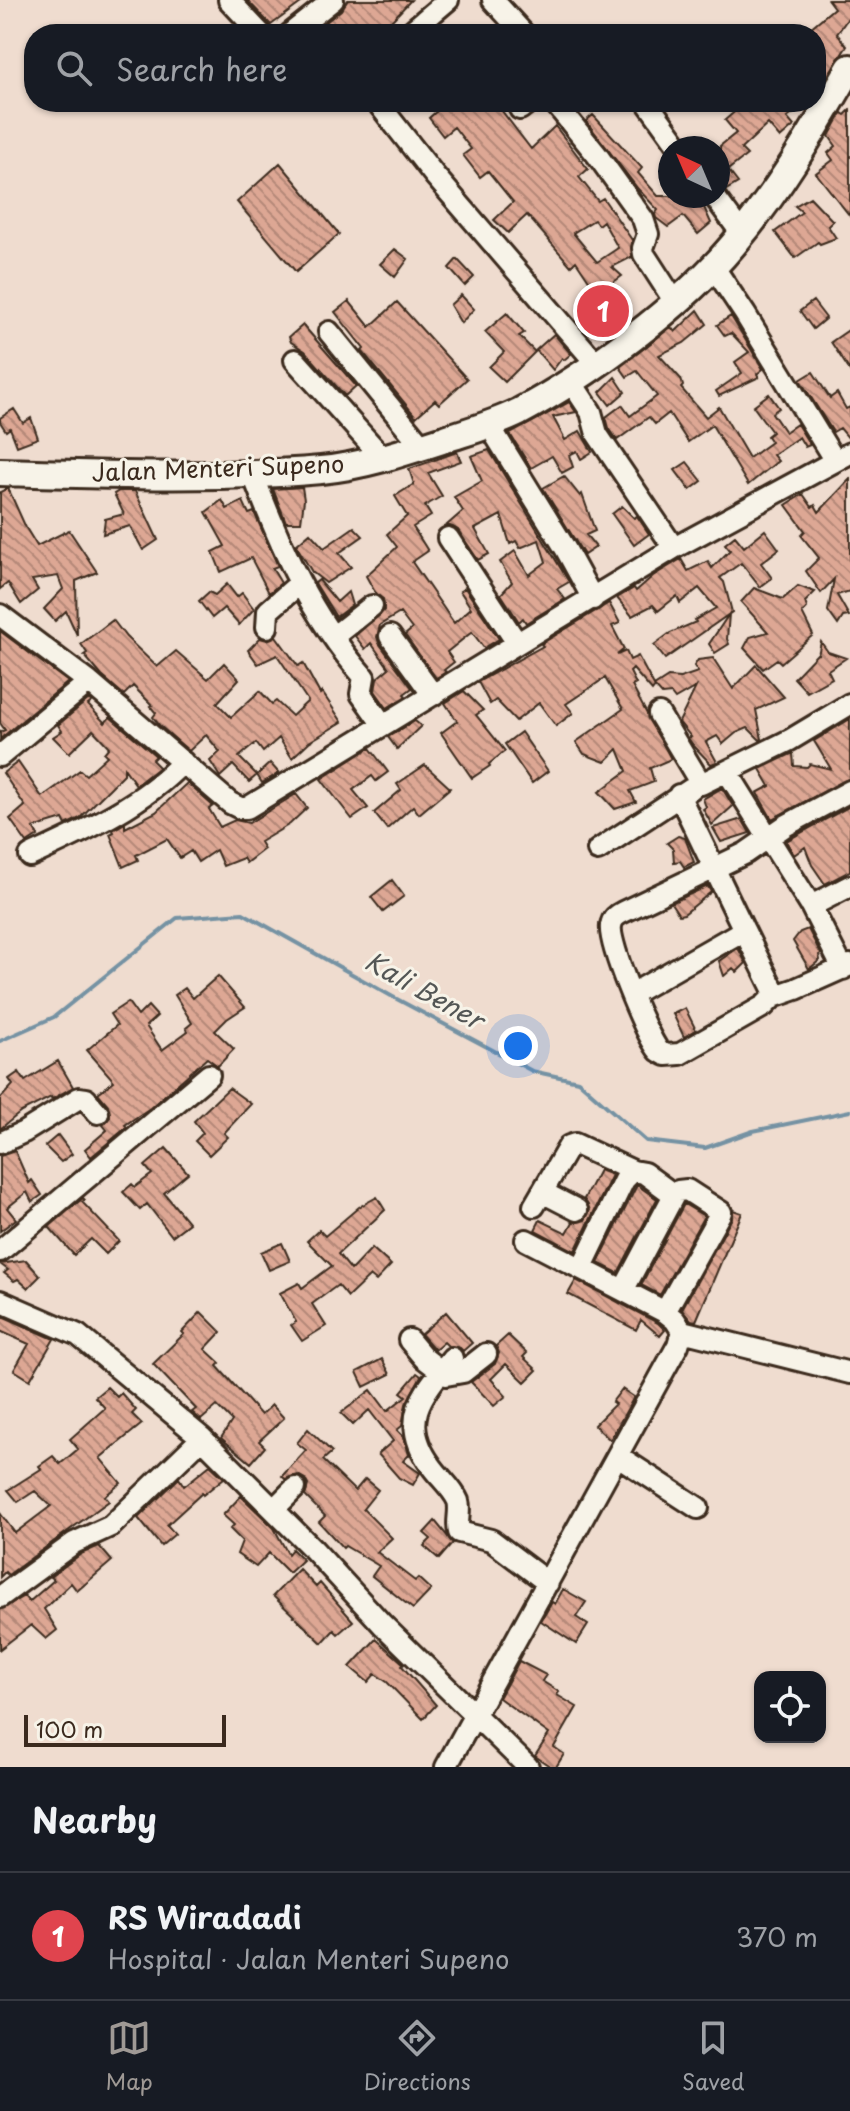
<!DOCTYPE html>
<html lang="en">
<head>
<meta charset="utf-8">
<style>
	:root { --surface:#171b24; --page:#242831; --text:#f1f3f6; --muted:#9ea1a6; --line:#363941; --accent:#9f9995 }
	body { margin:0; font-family:"Playpen Sans",sans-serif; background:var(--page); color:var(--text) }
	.controls { position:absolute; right:24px; bottom:24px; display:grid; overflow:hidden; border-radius:16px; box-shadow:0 2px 6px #0004 }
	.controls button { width:72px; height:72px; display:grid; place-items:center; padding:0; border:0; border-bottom:2px solid var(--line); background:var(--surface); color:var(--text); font:40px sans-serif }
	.compass { position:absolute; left:658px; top:136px; width:72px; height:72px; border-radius:50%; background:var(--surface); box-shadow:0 2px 6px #0004; rotate:316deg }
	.scale { position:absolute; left:24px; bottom:20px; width:202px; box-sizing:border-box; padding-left:8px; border:4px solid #3b2a1e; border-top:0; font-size:22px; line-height:28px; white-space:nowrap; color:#3b2a1e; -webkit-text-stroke:6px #f7f3e8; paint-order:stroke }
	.you { position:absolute; left:518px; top:1046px; width:28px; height:28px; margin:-20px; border:6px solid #fff; border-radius:50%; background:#1a73e8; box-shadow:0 0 0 12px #1a73e833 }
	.badge { display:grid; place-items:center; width:52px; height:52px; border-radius:50%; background:var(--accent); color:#fff; font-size:26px; font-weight:700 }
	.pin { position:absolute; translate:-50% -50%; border:4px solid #fff; box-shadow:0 2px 8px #0006 }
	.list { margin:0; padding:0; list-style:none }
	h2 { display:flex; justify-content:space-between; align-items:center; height:104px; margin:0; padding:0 32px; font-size:34px }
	h2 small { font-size:26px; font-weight:400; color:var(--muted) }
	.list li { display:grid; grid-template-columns:52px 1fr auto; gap:24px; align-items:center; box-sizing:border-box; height:128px; padding:0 32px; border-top:2px solid var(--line) }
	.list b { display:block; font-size:30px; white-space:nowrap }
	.list p { margin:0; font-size:26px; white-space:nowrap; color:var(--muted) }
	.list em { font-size:26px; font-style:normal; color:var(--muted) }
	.icon { flex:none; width:44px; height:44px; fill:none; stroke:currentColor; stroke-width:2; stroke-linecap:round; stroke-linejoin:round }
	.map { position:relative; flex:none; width:850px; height:1767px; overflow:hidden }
	.search { position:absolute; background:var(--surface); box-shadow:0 2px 6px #0004; left:24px; right:24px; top:24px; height:88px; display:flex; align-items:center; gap:20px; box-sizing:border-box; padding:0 28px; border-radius:32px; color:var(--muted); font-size:30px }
	.sheet { height:232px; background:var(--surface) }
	nav { display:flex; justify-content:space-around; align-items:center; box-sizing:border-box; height:112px; border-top:2px solid var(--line); background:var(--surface); font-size:22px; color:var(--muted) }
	nav a { display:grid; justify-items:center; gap:4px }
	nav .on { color:var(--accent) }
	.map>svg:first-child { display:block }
</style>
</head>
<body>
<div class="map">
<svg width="850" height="1767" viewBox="0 0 850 1767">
	<defs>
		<pattern id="building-back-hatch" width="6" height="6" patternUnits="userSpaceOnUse" patternTransform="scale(2)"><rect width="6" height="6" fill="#dda794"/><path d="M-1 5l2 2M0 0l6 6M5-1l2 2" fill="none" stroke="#b48878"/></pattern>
	</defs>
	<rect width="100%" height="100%" fill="#efdccf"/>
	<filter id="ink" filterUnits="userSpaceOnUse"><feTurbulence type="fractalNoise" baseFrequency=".0125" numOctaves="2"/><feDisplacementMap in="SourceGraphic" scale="16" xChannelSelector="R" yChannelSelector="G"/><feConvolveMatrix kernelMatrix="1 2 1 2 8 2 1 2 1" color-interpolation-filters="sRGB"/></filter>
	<g filter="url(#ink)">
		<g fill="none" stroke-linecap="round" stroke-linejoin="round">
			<!-- stream -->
			<path stroke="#7492a3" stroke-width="4" d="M0 1041 54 1017 177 918 243 913 393 997 532 1071 578 1081 646 1141 705 1148 753 1131 850 1111"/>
		</g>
		<!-- building -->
		<path fill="url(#building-back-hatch)" stroke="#3b2a1e" stroke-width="2" fill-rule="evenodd" d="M247 0H305L271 25Z
			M348 0H411L379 34H311L341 10Z
			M828 0H850V15L837 34 847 46 816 94V34H803L834 8Z
			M447 102H495L531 149 555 126 588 169 579 177 598 201 603 198 632 240V257L612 267 622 276 604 289 596 281 590 282 576 261 571 266 527 215 508 233 494 220 513 202 488 171 480 177 463 155 471 149 454 127 443 136 429 118ZM594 220 598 225 603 221 618 248 597 262 573 233Z
			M736 102H810L787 118 794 126 780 138 768 124 741 149 747 155 728 170 738 183 726 190 718 184V156L720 158V146L736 133 725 120 740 107Z
			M850 110V216L816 173 833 160 828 153 836 146 829 136 842 113 845 115Z
			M593 115 642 168 638 173 658 196H699L711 223 698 234 683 216 668 227 656 218 655 214 658 210 638 189 586 121Z
			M280 163 339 234 296 272 237 202Z
			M810 197 833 221 828 226 836 238 820 244 818 242 795 258 775 232 802 212 795 206Z
			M395 249 408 259 395 277 380 264Z
			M457 259 474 277 465 286 449 268Z
			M461 295 474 309 461 323 450 305Z
			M349 301 370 327 397 302 467 379 439 404 435 400 416 417 362 351 364 349 335 312Z
			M813 301 826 318 813 329 800 311Z
			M698 310 707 324 684 343 659 355 681 379 683 386 681 388 706 417 719 407 749 458 771 442 767 436 772 432 753 406 769 394 779 408 772 413 785 432 797 424 810 445 805 447 799 437 773 455 778 461 748 485 712 425 688 442 669 413 655 424 649 417 617 440 609 428 606 417 622 405 630 416 657 396 637 371 627 377 620 367 671 327 675 332Z
			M507 313 524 333 519 336 535 352 505 382 489 367 504 352 485 332Z
			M731 316 763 369 757 374 759 377 719 396 716 391 742 373 735 362 749 352 731 333 725 336 717 325Z
			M303 325 356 386 345 396 305 351 291 342 289 337Z
			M850 329V371L831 342Z
			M554 334 571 354 564 360 562 358 553 370 536 350Z
			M813 372 830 398 837 393 846 409 850 407V440L840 428 833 432 800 380Z
			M615 377 625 392 610 405 600 392Z
			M569 402 576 412 553 417 565 440 580 431 592 452 581 459 577 451 569 455 573 467 562 473 552 456 531 468 510 434Z
			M14 409 23 423 31 418 38 438 17 446 10 428 6 431 0 422V418Z
			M489 450 569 582 557 589 565 599 526 623 523 618 519 622 501 594 512 582 500 562 515 551 529 575 546 562 539 540 520 548 516 541 510 544 501 515 475 529 489 554 478 560 458 530 447 525 463 511 454 497 482 481 471 456Z
			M457 452 461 461 428 473 442 496 425 506 431 516 413 527 428 551 412 562 454 623 471 608 460 591 465 588 499 639 484 648 472 632 447 652 454 662 444 670 446 672 436 678 405 635 412 629 400 613 380 625 377 637 379 643 412 688 404 694 406 696 387 708 375 691 377 678 389 668 371 643 365 649 355 636 384 610 383 599 376 594 366 576 397 547 387 534 407 516 395 496 414 484 409 469Z
			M687 462 702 481 690 490 675 470Z
			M564 476 580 496 582 494 595 531 586 535 596 547 584 555 543 488Z
			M850 479V591L837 595 849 616 843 617 838 625 828 611 834 579 821 593 806 571 819 558 801 535 805 531 786 505 803 494 812 507 815 505 819 512Z
			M302 487 304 500 301 522H286L273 489Z
			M8 488 26 528 37 546 69 530 97 572 76 581 77 635 66 611 55 621 44 609 63 589 58 576 32 580 38 590 21 604 8 583 0 589V492Z
			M119 491H135L158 540 143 550 130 526 103 534 105 519 124 514 114 494Z
			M222 500 227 509 243 501 249 514 254 512 278 566 272 568 281 583 269 593 251 558 221 572 213 552 225 546 206 512Z
			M622 506 634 518 637 516 649 534 634 545 612 514Z
			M354 527 363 536 339 553 351 567 326 583 312 572 296 545 310 533 324 548Z
			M765 530 779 549 761 563 772 578 760 587 741 563 720 578 724 582 732 612 665 659 654 645 670 633 696 622 695 620 716 608 699 588 680 603 677 596 658 611 653 605 632 616 617 598 634 588 636 591 653 576 681 559 688 571 708 561 712 568 730 550 725 544 735 536 744 547Z
			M319 580 337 602 348 592 352 605 336 617 315 583Z
			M227 584 237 597 242 593 254 609 239 625 224 608 212 618 199 601 209 592 215 595Z
			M798 586 815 592 805 602 807 608 802 613 813 635 781 663 777 659 763 669 744 648 750 637 768 632 741 602 754 588 783 599Z
			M609 603 620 623 612 626 624 649 617 655 626 651 630 660 638 656 654 686 668 677 680 678 698 672 694 666 698 660 713 658 733 689 756 665 784 697 756 710 762 739 760 740 748 728 736 733 723 744 717 736 706 742 717 762 711 764 693 745 688 738 691 737 679 722 696 687 675 699 671 694 662 695 655 687 652 691 633 669 630 672 636 684 632 686 671 759 650 768 654 782 630 791 636 802 615 809 599 792 627 771 618 749 605 762 584 754 576 742 623 709 605 678 566 704 573 713 556 726 539 703 516 721 496 700 490 704 478 682 543 646 541 644Z
			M729 614 727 639 729 644 715 653 709 644Z
			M113 620 126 637 157 667 176 651 208 679 224 663 239 679 217 703 231 717 260 691 272 704 276 701 292 716 308 701 277 655 258 664 248 650 260 638 267 640 276 636 298 666 303 663 320 694 322 692 342 722 309 742 292 758 279 738 263 752 256 743 239 757 257 775 270 763 279 773 262 783 257 775 249 782 233 765 220 777 210 761 220 752 206 735 189 751 160 726 153 717 156 713 150 706 152 705 133 686 124 695 102 676 84 655 87 653 81 644Z
			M0 631 68 682 0 739V732L5 730 0 723Z
			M821 642 828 652 846 658 828 670 832 678 807 692 794 678 818 653V655Z
			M464 691 483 710 476 715 505 751 489 764 490 766 472 778 441 733 457 721 445 703Z
			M89 699 92 702 88 705 105 723 110 717 156 756 152 760 159 767 136 785 124 768V774L80 818 66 825 63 819 33 828 38 836 27 843 10 819 25 806 3 773 18 762 42 797 80 770 86 775 107 756 104 753 109 747 93 730 69 753 53 737 62 731 58 725Z
			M850 719V778L772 819 757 793 770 786 760 769 793 753 794 766 807 767 810 764 831 769 814 741Z
			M415 721 421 726 397 749 388 737Z
			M521 732 548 771 532 783 505 744Z
			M370 748 388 772 376 781 372 776 353 790 368 808 352 819 321 779Z
			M425 765 450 788 419 814 413 806 387 829 374 813 401 790 397 784Z
			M187 783 213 806 209 809 220 827 235 820 249 823 296 794 307 808 290 824 260 842 264 849 246 863 243 858 223 866 216 850 198 862 191 851 180 858 167 839 136 855 138 860 123 867 110 834 114 832 113 830 125 823V828L156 812Z
			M722 788 733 806 712 825 703 809 706 807 703 799Z
			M850 806V871L825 884 812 865 805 847 794 855 786 841Z
			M742 819 750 833 721 842 713 828Z
			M678 836 685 838 694 862 684 867 680 861 674 862 673 849 667 843Z
			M392 880 404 896 383 912 371 897Z
			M708 886 711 892 684 914 679 915 671 903Z
			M808 929 821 954 819 955 820 960 809 969 793 941 800 932Z
			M738 948 746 963 737 972 733 968 724 976 719 961Z
			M218 976 245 1007 227 1019 215 1031 234 1049 218 1066 207 1058 150 1108 125 1125 127 1127 91 1157 85 1149 107 1130 103 1125 110 1117 108 1105 98 1093 114 1081 87 1050 117 1025 110 1014 128 1002 138 1016 148 1006 157 1016 146 1026 162 1050 188 1031 186 1028 192 1023 175 995 185 988 193 998Z
			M685 1008 696 1030 684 1037 673 1014Z
			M58 1061 73 1087 52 1099 51 1097 21 1112 0 1129V1099L13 1085 9 1079 19 1072 25 1081Z
			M229 1088 251 1104 224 1133 228 1137 209 1155 195 1141 203 1133 194 1121Z
			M58 1135 72 1154 61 1162 45 1146Z
			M166 1148 188 1173 164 1193 189 1223 172 1236 147 1204 140 1210 123 1192 132 1184 135 1187 152 1174 145 1166Z
			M15 1151 29 1183 32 1180 42 1195 32 1202 27 1192 7 1208 16 1219 0 1231V1156Z
			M599 1170 612 1175 575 1251 535 1230 540 1220 567 1233 573 1222 585 1220 590 1210 584 1199Z
			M637 1185 657 1199 618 1273 598 1263Z
			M377 1197 385 1210 338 1254 351 1270 372 1248 391 1265 376 1281 370 1276 348 1297 338 1285 312 1304 326 1326 302 1341 291 1325 296 1322 280 1293 299 1283 302 1288 332 1266 307 1241 319 1230 325 1236 359 1207Z
			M83 1198 85 1200 82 1202 119 1241 106 1254 91 1239 74 1255 49 1227Z
			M684 1204 704 1216 660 1295 641 1285Z
			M733 1210 742 1213 696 1321 691 1320 682 1309 732 1218Z
			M282 1243 290 1261 269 1270 261 1252Z
			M26 1260 40 1276 28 1288 18 1279 14 1281 4 1273 8 1270 0 1264Z
			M576 1280 658 1323 665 1330 660 1336 641 1320 636 1330 568 1294Z
			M201 1312 221 1332 205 1349 220 1363 217 1366 261 1415 272 1405 284 1418 259 1441 265 1447 251 1463 221 1438 232 1421 217 1406 201 1420 192 1412 196 1409 153 1364 184 1334 182 1332Z
			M446 1312 472 1343 463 1351 460 1348 448 1346 444 1342 435 1350 421 1334Z
			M0 1315 54 1339 30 1380 14 1370 29 1344 0 1331Z
			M508 1335 527 1353 523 1357 537 1370 525 1382 506 1364 491 1379 506 1396 494 1406 471 1382 495 1364 499 1353 496 1346Z
			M382 1359 390 1374 364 1387 357 1372Z
			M417 1373 421 1376 406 1404 402 1426 397 1430 404 1437 409 1455 403 1461 420 1473 413 1485 399 1478 378 1454 393 1441 369 1410 353 1425 341 1413 371 1390 387 1411 406 1396 401 1392Z
			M107 1387 117 1397 121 1393 136 1410 132 1414 142 1424 100 1458 121 1483 105 1496 109 1501 8 1575 5 1572 0 1577V1513L15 1533 51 1506 35 1491 18 1502 8 1490 41 1469 39 1466 53 1456 60 1464 78 1449 70 1439 105 1408 95 1397Z
			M622 1389 634 1397 610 1440 594 1425 615 1404 612 1402Z
			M308 1429 332 1452 323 1460 355 1491 365 1479 378 1490 363 1509 392 1538 377 1552 415 1581 418 1578 431 1590 413 1609 372 1576 379 1566 345 1546 343 1548 319 1522 325 1516 305 1496 308 1485 305 1479 298 1475 285 1479 282 1476 306 1450 297 1443Z
			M210 1465 224 1478 203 1495 202 1493 167 1525 175 1534 161 1546 138 1518 179 1478 184 1486Z
			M241 1496 274 1528 288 1554 292 1549 303 1560 289 1573 269 1553 256 1567 237 1554 242 1541 230 1529 234 1525 223 1515Z
			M435 1521 453 1543 439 1559 424 1546 431 1539 424 1533Z
			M99 1546 112 1561 77 1591 71 1583 44 1609 57 1630 46 1639 31 1625 0 1649V1610L24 1596 29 1602 54 1580 50 1577 81 1554Z
			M299 1569 316 1587 320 1583 353 1621 338 1634 334 1630 322 1643 273 1596Z
			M563 1589 586 1602 576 1617 588 1625 576 1644 541 1621 552 1602 555 1604Z
			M376 1639 404 1664 402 1666 436 1705 423 1719 387 1682 375 1674 368 1682 350 1667Z
			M519 1661 546 1675 542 1681 559 1692 557 1695 577 1707 554 1747 564 1754 556 1767H551L535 1756 549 1734 499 1698Z"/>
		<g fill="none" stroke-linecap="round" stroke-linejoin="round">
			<!-- minor casing -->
			<g stroke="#3b2a1e" stroke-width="26">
				<path id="minor" d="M229 0 261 34
					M493 0 524 34
					M290 34 333 0
					M408 34 448 0
					M377 102 435 176 596 363
					M554 102 597 155 643 219 648 234 643 248 644 254 675 302
					M647 102 680 148
					M520 109 529 102
					M714 196 742 234
					M713 266 745 314 835 461
					M329 332 422 446
					M295 360 383 458
					M570 380 591 412 597 434 674 548
					M489 425 565 548 593 599
					M252 472C281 548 310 615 364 677L361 694 383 725
					M448 538 517 643
					M0 615 89 682 230 803 240 808H247L674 548 850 453
					M267 627 268 611 300 583
					M390 636 433 695
					M333 637 372 606
					M659 714 701 784 790 740 850 704
					M0 756 89 682
					M728 773 811 906 850 886
					M598 850 691 789
					M30 856C84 831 141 806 183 762
					M811 906 843 969
					M744 930 774 991 773 997 764 1006 680 1054 666 1055 659 1051C646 1035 608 944 611 926 612 918 617 915 623 912L746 853 785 826 850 791
					M632 994 744 930 679 795
					M773 997 796 989 850 965
					M0 1143 24 1132 79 1098 86 1099 98 1113
					M542 1192 577 1210
					M534 1206 569 1146 575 1144 633 1171
					M526 1240 665 1312 675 1320 682 1331 850 1373
					M0 1251 209 1075
					M582 1267 624 1180 633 1171 644 1173 674 1195 624 1289
					M0 1301 78 1335 202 1438 314 1550 382 1624 528 1767
					M665 1312 721 1212 687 1190 678 1191 674 1195
					M409 1340 424 1358 446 1375 463 1372 486 1354
					M452 1358C421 1395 398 1421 432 1467 439 1477 453 1489 458 1501 461 1511 456 1522 459 1532L491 1540 548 1583
					M618 1456 698 1508
					M274 1509 295 1488
					M0 1597 74 1543 111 1526 202 1438
					M446 1767 678 1345 682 1331"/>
			</g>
			<!-- major casing -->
			<g stroke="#3b2a1e" stroke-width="32">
				<path id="major" d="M0 472C105 475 216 479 321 470 363 466 405 452 445 439 469 431 495 424 519 412 589 375 682 306 733 245 779 191 814 130 850 68"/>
			</g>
			<!-- minor -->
			<use href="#minor" stroke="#f7f3e8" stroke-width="20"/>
			<!-- major -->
			<use href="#major" stroke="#f7f3e8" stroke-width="26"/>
		</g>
	</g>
	<g text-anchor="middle" stroke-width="6" stroke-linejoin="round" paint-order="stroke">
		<!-- street labels -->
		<g font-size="24" fill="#3b2a1e" stroke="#f7f3e8">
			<text transform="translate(218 469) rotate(-2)" y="8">Jalan Menteri Supeno</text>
		</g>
		<!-- water labels -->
		<g font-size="26" font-style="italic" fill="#535655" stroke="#f7f3e8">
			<text transform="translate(424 991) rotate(29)" y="9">Kali Bener</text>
		</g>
	</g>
</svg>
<div class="controls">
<button><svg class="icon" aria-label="locate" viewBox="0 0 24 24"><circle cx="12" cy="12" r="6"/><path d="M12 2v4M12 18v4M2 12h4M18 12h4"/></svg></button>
</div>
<svg class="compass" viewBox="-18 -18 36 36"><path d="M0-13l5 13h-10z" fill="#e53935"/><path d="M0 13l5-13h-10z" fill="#9ea1a6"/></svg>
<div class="scale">100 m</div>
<div class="you"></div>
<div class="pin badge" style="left:603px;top:311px;background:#e0444e">1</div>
<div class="search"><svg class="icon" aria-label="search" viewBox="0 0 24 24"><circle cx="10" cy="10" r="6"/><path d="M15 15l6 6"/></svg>Search here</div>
</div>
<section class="sheet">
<h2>Nearby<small></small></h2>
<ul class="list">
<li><span class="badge" style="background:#e0444e">1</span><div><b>RS Wiradadi</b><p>Hospital · Jalan Menteri Supeno</p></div><em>370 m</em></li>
</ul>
</section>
<nav>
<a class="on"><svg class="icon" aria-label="map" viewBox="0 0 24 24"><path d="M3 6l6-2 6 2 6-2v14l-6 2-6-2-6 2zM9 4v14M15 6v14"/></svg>Map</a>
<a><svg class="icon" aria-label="directions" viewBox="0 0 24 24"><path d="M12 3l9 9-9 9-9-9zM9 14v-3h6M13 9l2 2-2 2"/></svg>Directions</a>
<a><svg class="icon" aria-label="saved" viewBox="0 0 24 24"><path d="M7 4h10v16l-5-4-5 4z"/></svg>Saved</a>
</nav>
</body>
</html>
